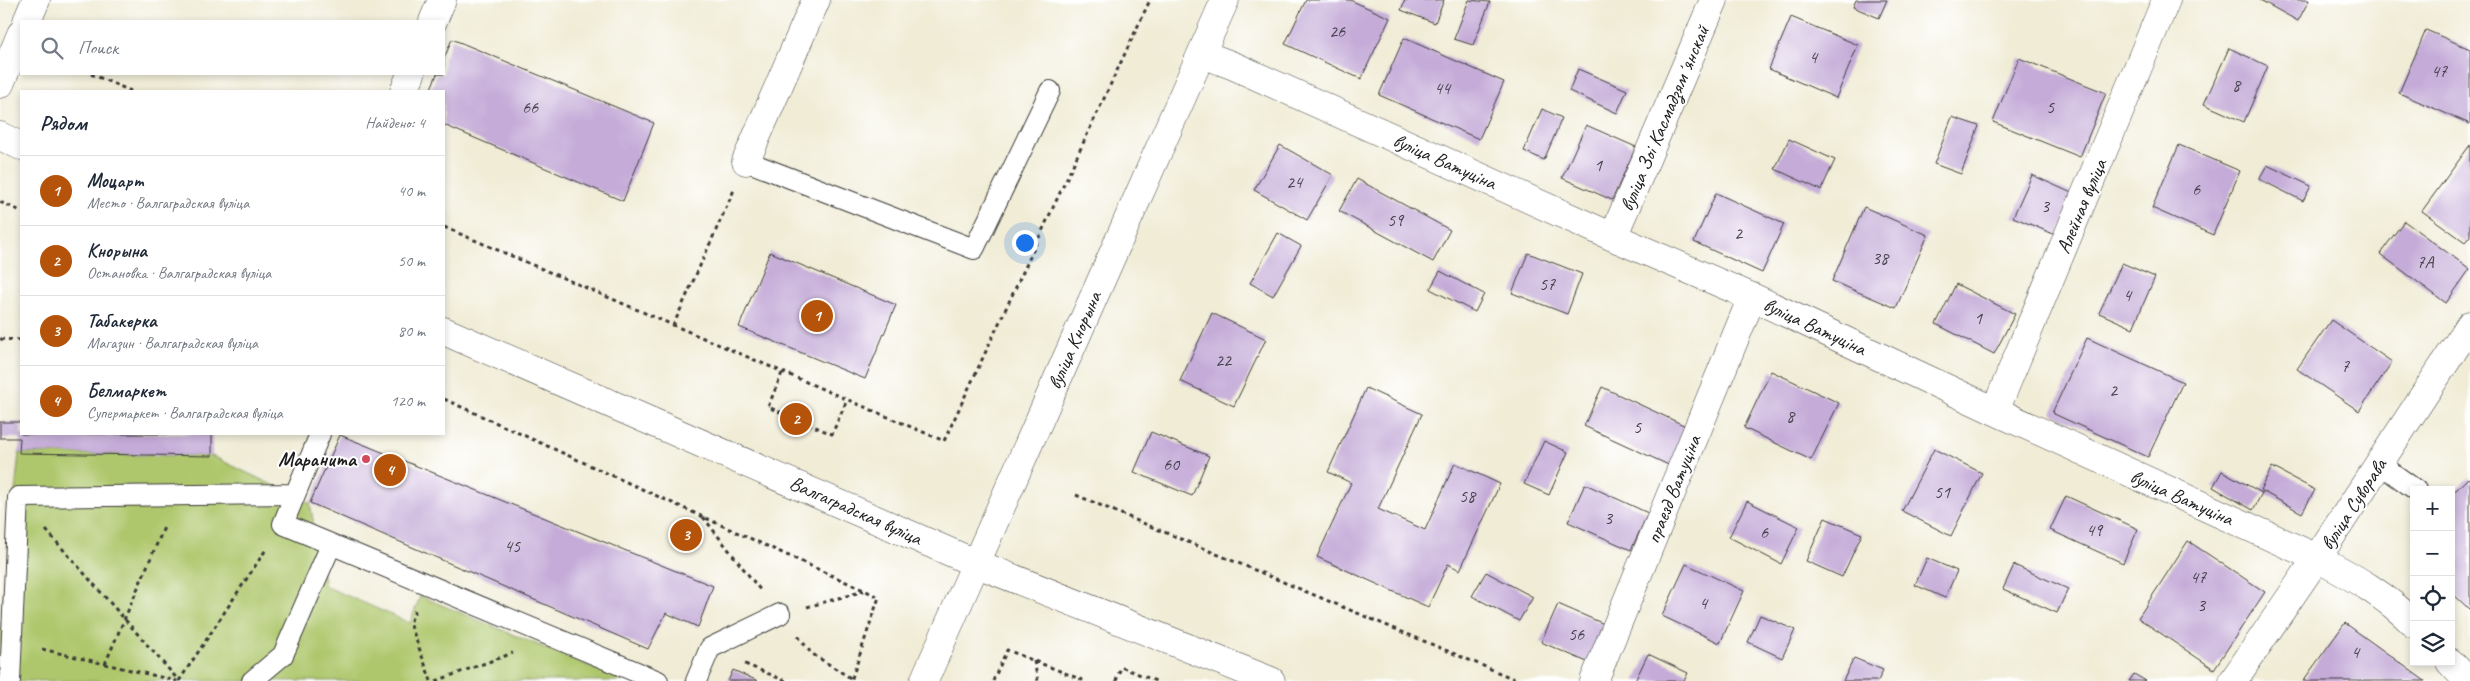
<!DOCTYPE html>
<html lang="ru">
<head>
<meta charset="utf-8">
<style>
	:root { --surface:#fff; --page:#f6f6f7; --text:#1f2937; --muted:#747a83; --line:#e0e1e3; --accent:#b45309 }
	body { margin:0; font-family:Caveat,sans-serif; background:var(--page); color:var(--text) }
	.controls { position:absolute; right:15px; bottom:15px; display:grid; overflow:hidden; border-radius:0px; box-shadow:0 2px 8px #0003 }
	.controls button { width:45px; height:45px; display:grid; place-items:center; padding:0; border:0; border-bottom:1px solid var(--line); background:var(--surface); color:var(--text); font:25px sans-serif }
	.you { position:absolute; left:1024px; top:242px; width:18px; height:18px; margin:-12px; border:4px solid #fff; border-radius:50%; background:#1a73e8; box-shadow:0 0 0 8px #1a73e833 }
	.badge { display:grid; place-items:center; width:32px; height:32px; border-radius:50%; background:var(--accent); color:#fff; font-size:16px; font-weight:700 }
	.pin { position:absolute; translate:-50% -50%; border:2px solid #fff; box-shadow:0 1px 5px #0006 }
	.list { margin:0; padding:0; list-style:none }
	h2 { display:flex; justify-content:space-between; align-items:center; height:65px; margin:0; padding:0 20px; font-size:21px }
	h2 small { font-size:16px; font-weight:400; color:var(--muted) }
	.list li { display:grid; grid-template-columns:32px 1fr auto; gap:15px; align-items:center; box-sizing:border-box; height:70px; padding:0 20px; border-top:1px solid var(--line) }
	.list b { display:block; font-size:19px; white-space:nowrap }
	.list p { margin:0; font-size:16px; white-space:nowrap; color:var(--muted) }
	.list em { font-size:16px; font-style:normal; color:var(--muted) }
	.icon { flex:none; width:28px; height:28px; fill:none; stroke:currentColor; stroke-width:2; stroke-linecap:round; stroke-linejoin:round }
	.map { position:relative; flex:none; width:2470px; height:681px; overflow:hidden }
	.search { position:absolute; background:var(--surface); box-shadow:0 2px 8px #0003; left:20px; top:20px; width:425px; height:55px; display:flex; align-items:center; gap:12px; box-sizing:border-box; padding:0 18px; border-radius:0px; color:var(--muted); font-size:19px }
	.panel { position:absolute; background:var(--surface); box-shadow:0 2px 8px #0003; left:20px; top:90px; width:425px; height:345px; border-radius:0px }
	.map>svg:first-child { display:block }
</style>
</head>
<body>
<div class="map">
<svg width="2470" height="681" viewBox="0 0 2470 681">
	<rect width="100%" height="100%" fill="#fff"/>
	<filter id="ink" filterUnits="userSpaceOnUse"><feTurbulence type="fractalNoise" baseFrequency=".02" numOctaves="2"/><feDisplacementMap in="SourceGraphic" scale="10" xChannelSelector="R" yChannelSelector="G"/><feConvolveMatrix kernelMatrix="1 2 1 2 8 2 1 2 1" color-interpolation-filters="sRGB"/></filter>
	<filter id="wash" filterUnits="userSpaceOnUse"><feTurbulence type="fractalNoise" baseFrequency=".0096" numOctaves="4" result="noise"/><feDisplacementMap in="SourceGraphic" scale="20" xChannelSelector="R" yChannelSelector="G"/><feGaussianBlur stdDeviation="1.12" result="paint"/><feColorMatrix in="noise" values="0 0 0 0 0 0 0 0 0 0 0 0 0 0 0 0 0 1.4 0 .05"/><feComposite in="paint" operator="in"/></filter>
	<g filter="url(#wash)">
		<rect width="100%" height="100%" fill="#f0ecd6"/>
		<!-- green -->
		<path fill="#aec76c" stroke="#657244" d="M19 453 212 456 310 503 325 586 410 623 420 596 625 681H0V637Z"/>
		<g id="blocks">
			<!-- building -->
			<path fill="#c5acd8" d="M1306 0H1350L1390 18 1361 79 1285 44Z
				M1405 0H1444L1435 23 1401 10Z
				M1469 0 1490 2 1473 45 1454 39Z
				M1856 0H1887L1879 18 1853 7Z
				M2260 0H2309L2298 21Z
				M1791 17 1858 45 1836 98 1769 69Z
				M2426 30 2470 49V124L2399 93Z
				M1404 38 1504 82 1479 139 1379 95Z
				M452 39 654 123 623 201 444 125V91H430L437 74H444V59Z
				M2229 48 2268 66 2244 122 2204 104Z
				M2019 58 2106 93 2080 157 1993 122Z
				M1578 69 1627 90 1617 113 1569 91Z
				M1542 109 1562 118 1544 160 1524 151Z
				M1952 117 1979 126 1961 174 1934 164Z
				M1586 125 1636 147 1612 200 1562 178Z
				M1789 139 1835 160 1821 190 1775 169Z
				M1280 145 1333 175 1307 220 1254 190Z
				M2179 145 2240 171 2213 235 2152 208Z
				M2470 145V236L2465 242 2422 211Z
				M2267 165 2311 186 2303 201 2259 179Z
				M2032 175 2076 195 2058 236 2013 217Z
				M1357 179 1450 230 1433 262 1339 211Z
				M1716 193 1784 224 1762 273 1694 242Z
				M1864 207 1928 235 1896 308 1832 281Z
				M2404 221 2470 269 2446 303 2380 254Z
				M1278 233 1301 246 1273 296 1250 283Z
				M770 252 896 305 865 379 739 327Z
				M1528 253 1582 274 1567 314 1512 293Z
				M2122 263 2155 277 2133 328 2099 313Z
				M1440 271 1484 294 1475 312 1430 289Z
				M1956 284 2015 314 1994 354 1936 324Z
				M1212 313 1266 339 1234 406 1180 381Z
				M2331 320 2392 362 2359 411 2297 369Z
				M2087 338 2183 382 2148 457 2052 413Z
				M1771 371 1839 403 1811 460 1744 428Z
				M1602 387 1690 428 1673 467 1584 426Z
				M1366 388 1422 414 1378 509 1425 530 1455 463 1500 484 1460 570 1448 564 1428 607 1317 557 1351 483 1328 472Z
				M0 422H21V434H212V456L19 453 20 438H0Z
				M1151 432 1209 456 1192 496 1134 472Z
				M340 435 713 586 698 627 666 613 648 649 310 503Z
				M1544 441 1568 452 1549 495 1524 484Z
				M1934 449 1982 473 1951 536 1902 511Z
				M2272 467 2315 490 2302 513 2260 490Z
				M2222 471 2262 493 2253 510 2213 487Z
				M2468 478 2470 480V610L2451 592V495Z
				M1585 484 1648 513 1631 550 1568 522Z
				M2066 496 2138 529 2123 563 2050 530Z
				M1747 501 1799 527 1781 564 1729 537Z
				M1825 518 1862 534 1842 577 1806 561Z
				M2188 541 2265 592 2214 669 2138 618Z
				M1927 558 1957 571 1945 598 1915 585Z
				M1686 564 1744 591 1720 643 1662 616Z
				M2014 565 2068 589 2057 613 2003 589Z
				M1486 572 1533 597 1519 621 1472 596Z
				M1558 604 1611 627 1594 665 1541 642Z
				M1760 615 1795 630 1782 658 1748 642Z
				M2345 623 2425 681H2303Z
				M1648 654 1688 673 1684 681H1635Z
				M1854 658 1883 670 1878 681H1843Z
				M733 670 758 681H728Z
				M2134 674 2146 681H2129Z"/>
		</g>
	</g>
	<g filter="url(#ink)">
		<use href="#blocks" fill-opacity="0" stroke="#3c3b38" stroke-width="1"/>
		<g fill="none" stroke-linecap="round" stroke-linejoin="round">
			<!-- service casing -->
			<g stroke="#3c3b38" stroke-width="22">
				<path id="service" d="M746 161 974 249 1050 91
					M320 434 283 524 658 681
					M2380 464 2416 490
					M10 681 18 497 295 494
					M252 681 283 655 331 545
					M696 681 710 648 780 614"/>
			</g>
			<!-- minor casing -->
			<g stroke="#3c3b38" stroke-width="29">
				<path id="minor" d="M27 21 36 0
					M433 21 442 0
					M1202 54 1234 66 1613 237 1752 297 1995 411 2317 558C2353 577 2386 595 2414 624
					M0 84 21 34
					M404 91 411 74
					M746 161 816 0
					M1613 237 1714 0
					M1995 411 2166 0
					M2450 662 2468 681
					M1594 681 1752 297
					M2233 681 2317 558 2470 325"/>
			</g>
			<!-- secondary casing -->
			<g stroke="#3c3b38" stroke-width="29">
				<path id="secondary" d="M0 136 21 146
					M444 331 975 563 1271 681
					M924 681 1225 0"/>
			</g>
			<!-- path -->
			<path stroke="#3c3b38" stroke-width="3" stroke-dasharray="4 4" stroke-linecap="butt" d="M91 74 131 91
				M0 202 21 211
				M444 227 944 441 1150 0
				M673 326 734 190
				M0 339 21 340
				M782 373 768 407 832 434 847 400
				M444 399 879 597 851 681
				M1076 495 1519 681
				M703 517 761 591
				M46 530 179 681
				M807 607 864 591
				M415 610 410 623 431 681
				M798 636 811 653 852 679
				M42 649 177 681
				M1034 661 1038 681
				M105 664 165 525
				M745 664 786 681
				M179 681 267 548
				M436 681 513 653
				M993 681 1007 650 1085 681
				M1116 681 1121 667 1156 681"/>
			<!-- service -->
			<use href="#service" stroke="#fff" stroke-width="20"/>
			<!-- minor -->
			<use href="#minor" stroke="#fff" stroke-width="28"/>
			<!-- secondary -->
			<use href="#secondary" stroke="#fff" stroke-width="28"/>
		</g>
	</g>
	<!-- markers -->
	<circle fill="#d1495b" stroke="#fff" stroke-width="2" cx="366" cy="459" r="5"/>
	<g text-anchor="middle" stroke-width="4" stroke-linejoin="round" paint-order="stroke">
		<!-- number labels -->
		<g font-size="18" fill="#46404b">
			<text x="1337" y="37">26</text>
			<text x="1813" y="63">4</text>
			<text x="2439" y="77">47</text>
			<text x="2236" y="91">8</text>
			<text x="1442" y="94">44</text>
			<text x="530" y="113">66</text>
			<text x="2050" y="113">5</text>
			<text x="1598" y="171">1</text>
			<text x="1294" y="188">24</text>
			<text x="2196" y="195">6</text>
			<text x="2045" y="212">3</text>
			<text x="1395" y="226">59</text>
			<text x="1738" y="239">2</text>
			<text x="1880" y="264">38</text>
			<text x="2425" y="268">7А</text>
			<text x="1547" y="290">57</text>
			<text x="2127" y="301">4</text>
			<text x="1978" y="324">1</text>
			<text x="1223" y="366">22</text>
			<text x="2345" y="372">7</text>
			<text x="2113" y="396">2</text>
			<text x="1790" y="422">8</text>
			<text x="1637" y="433">5</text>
			<text x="1171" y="470">60</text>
			<text x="1942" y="498">51</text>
			<text x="1467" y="502">58</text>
			<text x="1608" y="524">3</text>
			<text x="2094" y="536">49</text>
			<text x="1764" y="538">6</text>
			<text x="512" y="552">45</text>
			<text x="2198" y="583">47</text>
			<text x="1703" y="609">4</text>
			<text x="2201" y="611">3</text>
			<text x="1576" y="640">56</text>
			<text x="2355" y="658">4</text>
		</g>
		<!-- street labels -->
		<g font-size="20" fill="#1c1c1c" stroke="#fff">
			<text transform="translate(1664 118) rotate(-67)" y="7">вуліца Зоі Касмадзямʼянскай</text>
			<text transform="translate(1445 161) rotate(24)" y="7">вуліца Ватуціна</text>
			<text transform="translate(2081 206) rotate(-67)" y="7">Алейная вуліца</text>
			<text transform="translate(1815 326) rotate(25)" y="7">вуліца Ватуціна</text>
			<text transform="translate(1074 340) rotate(-66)" y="7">вуліца Кнорына</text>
			<text transform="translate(1673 489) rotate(-68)" y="7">праезд Ватуціна</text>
			<text transform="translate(2182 497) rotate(24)" y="7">вуліца Ватуціна</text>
			<text transform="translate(2353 504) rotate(-57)" y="7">вуліца Суворава</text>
			<text transform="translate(856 510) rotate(24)" y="7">Валгаградская вуліца</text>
		</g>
		<!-- poi labels -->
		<g font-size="20" font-weight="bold" fill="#1c1c1c" stroke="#fff" text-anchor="end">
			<text x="356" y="466">Маранита</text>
		</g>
	</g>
</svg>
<div class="controls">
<button>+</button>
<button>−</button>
<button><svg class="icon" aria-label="locate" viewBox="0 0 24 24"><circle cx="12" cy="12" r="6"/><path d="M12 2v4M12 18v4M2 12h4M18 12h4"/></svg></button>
<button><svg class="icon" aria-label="layers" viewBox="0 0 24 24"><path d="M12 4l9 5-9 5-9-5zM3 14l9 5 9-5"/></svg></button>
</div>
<div class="you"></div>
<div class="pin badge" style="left:817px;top:316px">1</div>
<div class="pin badge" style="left:796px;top:419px">2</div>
<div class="pin badge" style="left:686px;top:535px">3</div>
<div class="pin badge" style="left:390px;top:470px">4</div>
<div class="search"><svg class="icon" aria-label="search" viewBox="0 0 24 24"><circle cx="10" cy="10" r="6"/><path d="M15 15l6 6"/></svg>Поиск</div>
<section class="panel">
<h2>Рядом<small>Найдено: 4</small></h2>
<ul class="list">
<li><span class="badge">1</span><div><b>Моцарт</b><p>Место · Валгаградская вуліца</p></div><em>40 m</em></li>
<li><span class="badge">2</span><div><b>Кнорына</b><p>Остановка · Валгаградская вуліца</p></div><em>50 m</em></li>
<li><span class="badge">3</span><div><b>Табакерка</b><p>Магазин · Валгаградская вуліца</p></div><em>80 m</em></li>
<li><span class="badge">4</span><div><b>Белмаркет</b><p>Супермаркет · Валгаградская вуліца</p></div><em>120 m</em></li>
</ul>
</section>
</div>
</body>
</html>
